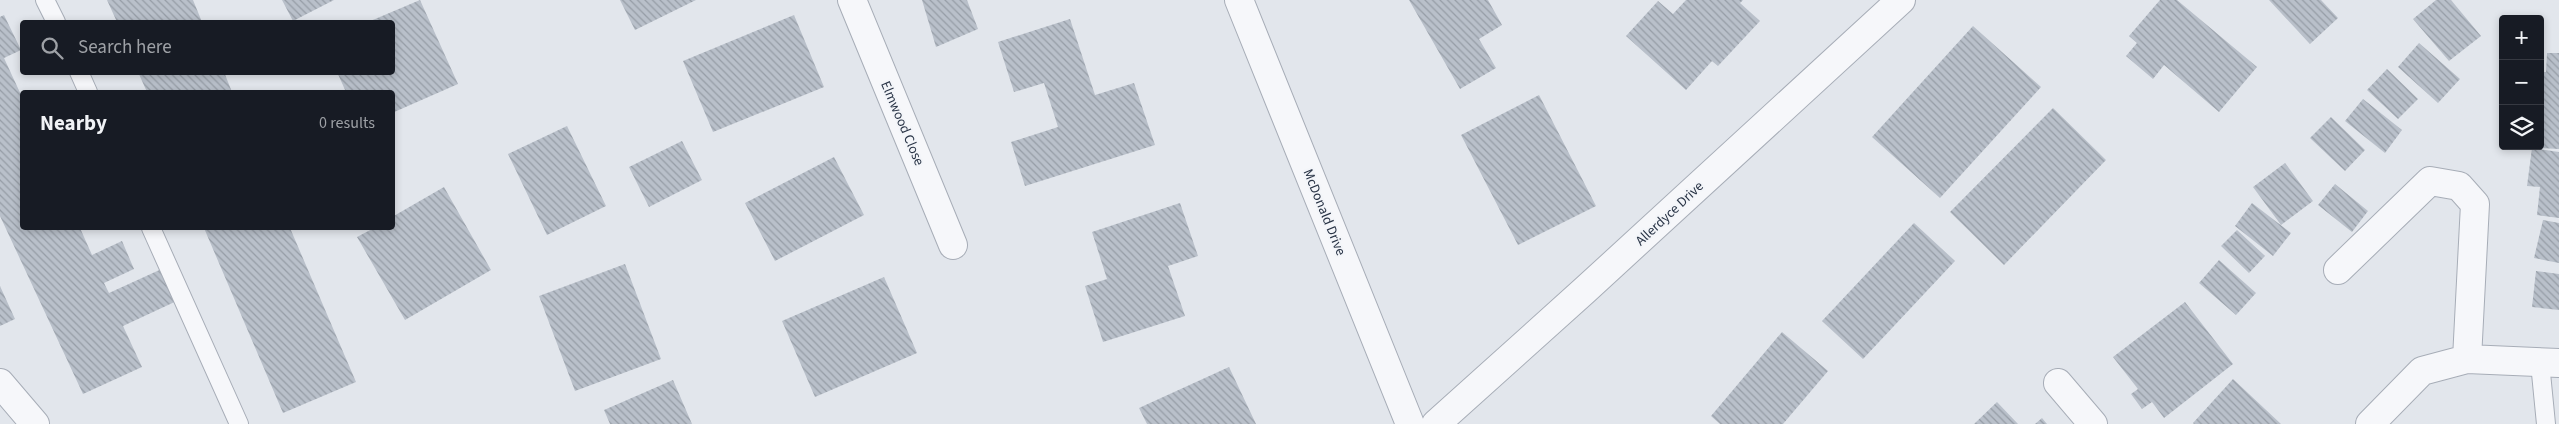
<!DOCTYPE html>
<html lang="en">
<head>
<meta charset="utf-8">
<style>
	:root { --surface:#171b24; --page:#20242c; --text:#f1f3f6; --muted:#9ea1a6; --line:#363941 }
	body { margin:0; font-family:"Source Sans 3",sans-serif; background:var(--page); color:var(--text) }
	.controls { position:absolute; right:15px; top:15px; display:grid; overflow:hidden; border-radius:5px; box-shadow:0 2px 8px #0003 }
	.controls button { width:45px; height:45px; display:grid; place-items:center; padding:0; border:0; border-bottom:1px solid var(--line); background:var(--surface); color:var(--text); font:25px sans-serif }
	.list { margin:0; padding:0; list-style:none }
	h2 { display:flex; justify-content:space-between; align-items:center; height:65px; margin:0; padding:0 20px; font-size:21px }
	h2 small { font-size:16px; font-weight:400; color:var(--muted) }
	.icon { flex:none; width:28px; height:28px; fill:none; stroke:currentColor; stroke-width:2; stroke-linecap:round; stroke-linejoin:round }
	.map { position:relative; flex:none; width:2559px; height:424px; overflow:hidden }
	.search { position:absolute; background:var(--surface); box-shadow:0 2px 8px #0003; left:20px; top:20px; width:375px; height:55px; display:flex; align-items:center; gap:12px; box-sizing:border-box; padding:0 18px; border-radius:5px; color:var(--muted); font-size:19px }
	.panel { position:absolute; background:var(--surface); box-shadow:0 2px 8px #0003; left:20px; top:90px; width:375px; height:140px; border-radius:5px }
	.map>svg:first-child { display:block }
</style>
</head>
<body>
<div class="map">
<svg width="2559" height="424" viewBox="0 0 2559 424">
	<defs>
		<pattern id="building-back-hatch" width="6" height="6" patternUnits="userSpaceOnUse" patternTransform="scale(1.25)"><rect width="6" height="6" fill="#b9c0ca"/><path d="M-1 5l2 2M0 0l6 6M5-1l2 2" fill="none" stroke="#969da6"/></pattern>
	</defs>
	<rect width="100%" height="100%" fill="#e2e6ec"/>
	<!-- building -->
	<path fill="url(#building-back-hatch)" d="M107 0H193L202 22H117Z
		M282 0H334L293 21Z
		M420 0 458 84 392 113V92H346L337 72H392V22H368Z
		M620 0H696L635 30Z
		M922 0H967L978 29 936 47Z
		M1409 0H1488L1502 25 1479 39 1496 68 1460 89Z
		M1686 0H1743L1740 3 1760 21 1718 66 1712 61 1686 90 1626 36 1658 1 1673 14Z
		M2160 0H2177L2257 67 2219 112 2164 65 2153 79 2126 56 2137 43 2129 36Z
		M2269 0H2321L2338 18 2310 44Z
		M2436 0H2451L2481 36 2449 61 2413 19Z
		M4 15 21 50 4 58 22 97V228H80L92 255 122 241 134 269 104 283 109 293 166 267 181 299 123 326 142 367 83 394 0 216V17Z
		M794 15 824 87 713 132 683 61Z
		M1070 19 1095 95 1134 83 1155 145 1025 186 1011 142 1058 127 1044 83 1014 92 998 42Z
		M1973 26 2041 87 1940 198 1872 137Z
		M2419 43 2460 79 2438 103 2398 67Z
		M2547 53H2559V149L2540 148V72H2546Z
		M2387 69 2418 99 2398 119 2367 90Z
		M138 72H224L232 92H147Z
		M1539 95 1596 206 1518 245 1461 135Z
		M2363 99 2402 130 2385 153 2345 121Z
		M2053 108 2106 160 2004 265 1950 212Z
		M2331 117 2365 150 2345 171 2310 138Z
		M567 126 606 206 547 235 508 154Z
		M682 141 702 180 649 207 629 167Z
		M2532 148 2559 152V218L2537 215 2540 187 2527 186Z
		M834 157 864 215 775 261 745 203Z
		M2285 163 2313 201 2281 225 2253 187Z
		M2335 184 2368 211 2352 232 2318 205Z
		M444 187 491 270 405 320 357 237 374 228H392V217Z
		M1180 203 1198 256 1168 266 1185 316 1103 342 1085 286 1107 279 1092 232Z
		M2252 203 2291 233 2273 256 2235 226Z
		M2543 220 2559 223V263L2534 258Z
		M1914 223 1955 261 1863 359 1822 321Z
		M204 228H290L356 382 283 413Z
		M2237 230 2265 256 2249 273 2221 246Z
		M2219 260 2256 293 2236 315 2199 283Z
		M625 264 661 359 575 391 539 296Z
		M2536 271 2559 274V310L2532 307Z
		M884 277 917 353 815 397 782 321Z
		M0 286 15 319 0 326Z
		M2185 302 2233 364 2164 418 2152 402 2142 409 2131 394 2138 389 2113 357Z
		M1782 332 1828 371 1783 424H1720L1711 416Z
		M1229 367 1256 424H1147L1139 408Z
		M2233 379 2281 424H2194L2193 423Z
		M673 380 692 424H610L604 410Z
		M1997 402 2018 424H1974Z
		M2042 418 2047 424H2035Z"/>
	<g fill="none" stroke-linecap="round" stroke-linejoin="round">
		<!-- lane casing -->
		<g stroke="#a7adb7" stroke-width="20">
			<path id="lane" d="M45 0 56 22
				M79 72 88 92
				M151 228 239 424
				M2540 363 2546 424"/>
		</g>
		<!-- street casing -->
		<g stroke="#a7adb7" stroke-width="30">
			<path id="street" d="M852 0 953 245
				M1239 0 1410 424
				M2338 270 2430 181 2459 186 2475 204 2467 359
				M0 383 35 424
				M2058 383 2093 424
				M1436 424 1585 290 1901 0
				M2370 424 2422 371 2467 359 2559 363"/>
		</g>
		<!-- lane -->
		<use href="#lane" stroke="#f6f7fa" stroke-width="18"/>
		<!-- street -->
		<use href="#street" stroke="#f6f7fa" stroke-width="28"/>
	</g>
	<g text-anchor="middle" stroke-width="4" stroke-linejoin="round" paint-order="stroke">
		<!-- street labels -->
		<g font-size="14" fill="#293446" stroke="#f3f5f9">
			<text transform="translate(903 123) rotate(67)" y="5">Elmwood Close</text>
			<text transform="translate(1325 212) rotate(68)" y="5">McDonald Drive</text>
			<text transform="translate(1669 213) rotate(-43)" y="5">Allerdyce Drive</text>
		</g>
	</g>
</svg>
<div class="controls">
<button>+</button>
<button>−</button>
<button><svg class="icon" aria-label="layers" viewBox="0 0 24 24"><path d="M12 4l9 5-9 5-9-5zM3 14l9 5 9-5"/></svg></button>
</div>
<div class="search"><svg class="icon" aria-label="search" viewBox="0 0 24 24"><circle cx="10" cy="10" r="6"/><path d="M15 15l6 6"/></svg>Search here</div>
<section class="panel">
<h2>Nearby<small>0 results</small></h2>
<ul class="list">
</ul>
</section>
</div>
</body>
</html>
